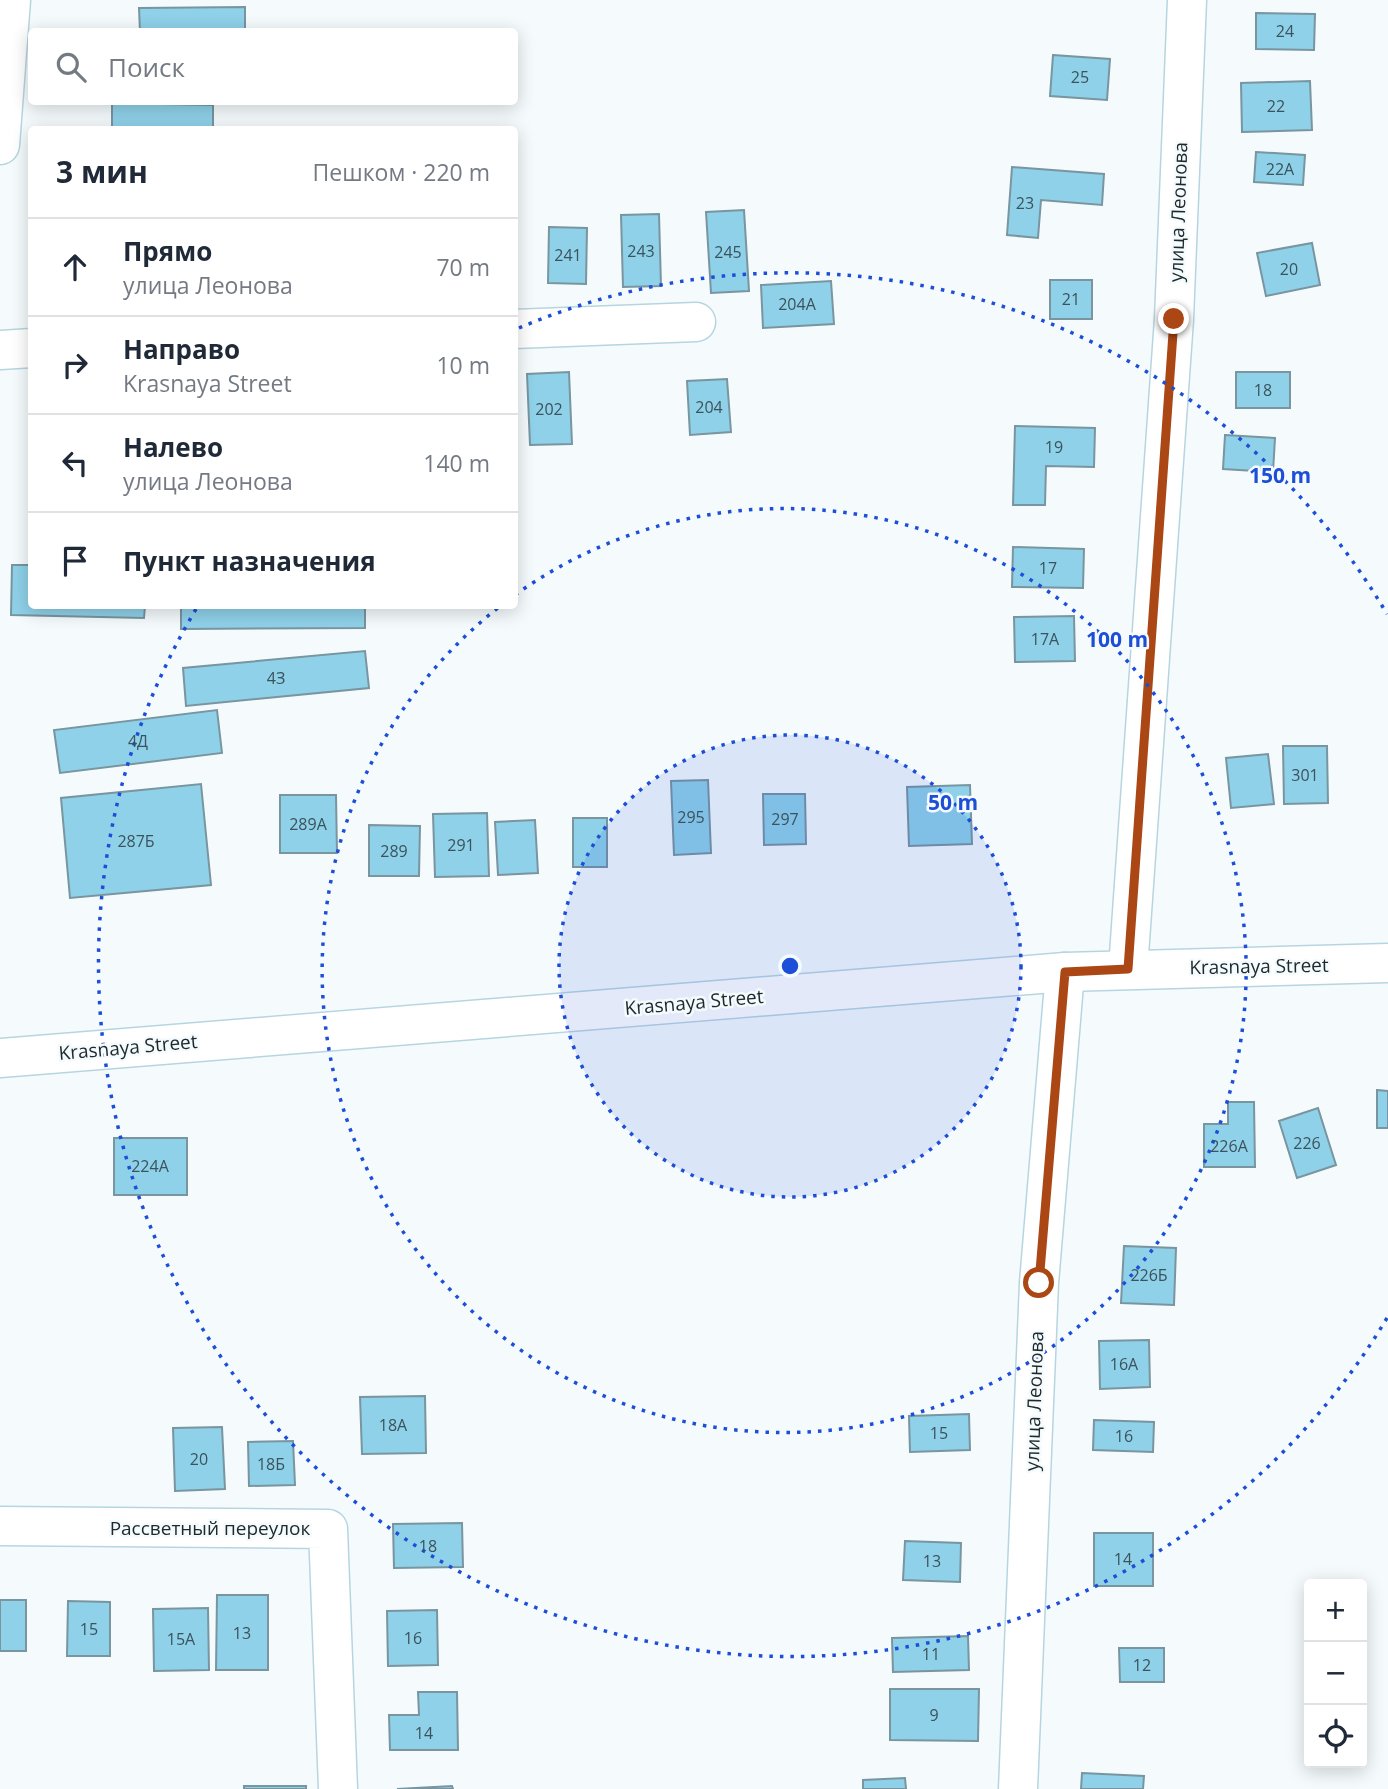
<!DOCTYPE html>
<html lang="ru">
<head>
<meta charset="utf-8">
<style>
	:root { --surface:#fff; --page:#f6f6f7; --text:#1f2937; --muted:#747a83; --line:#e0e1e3 }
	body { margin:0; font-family:"Open Sans",sans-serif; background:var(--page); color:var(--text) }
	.controls { position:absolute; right:21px; bottom:21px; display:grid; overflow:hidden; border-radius:7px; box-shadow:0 4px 18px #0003 }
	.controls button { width:63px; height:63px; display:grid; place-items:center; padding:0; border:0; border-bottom:2px solid var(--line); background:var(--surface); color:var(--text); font:35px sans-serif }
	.stop { position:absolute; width:21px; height:21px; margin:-16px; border:5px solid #ab4715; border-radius:50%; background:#fff }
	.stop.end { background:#ab4715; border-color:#fff; box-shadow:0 2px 7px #0008 }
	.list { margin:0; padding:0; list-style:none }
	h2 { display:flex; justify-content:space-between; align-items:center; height:91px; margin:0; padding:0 28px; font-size:30px }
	h2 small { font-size:23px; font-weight:400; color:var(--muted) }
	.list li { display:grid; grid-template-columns:46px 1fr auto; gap:21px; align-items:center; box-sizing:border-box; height:98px; padding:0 28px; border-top:2px solid var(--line) }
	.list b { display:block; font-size:26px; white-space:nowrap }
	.list p { margin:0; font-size:23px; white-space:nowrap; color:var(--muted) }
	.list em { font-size:23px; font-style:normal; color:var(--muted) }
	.icon { flex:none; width:38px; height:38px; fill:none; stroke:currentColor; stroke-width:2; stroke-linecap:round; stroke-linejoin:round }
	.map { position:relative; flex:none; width:1388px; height:1789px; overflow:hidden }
	.search { position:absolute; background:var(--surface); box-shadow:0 4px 18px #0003; left:28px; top:28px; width:490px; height:77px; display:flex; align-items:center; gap:18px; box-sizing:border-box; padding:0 24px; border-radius:7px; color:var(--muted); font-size:26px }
	.panel { position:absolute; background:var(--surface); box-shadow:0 4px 18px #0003; left:28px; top:126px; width:490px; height:483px; border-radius:7px }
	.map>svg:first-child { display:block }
</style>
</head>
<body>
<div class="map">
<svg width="1388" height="1789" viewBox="0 0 1388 1789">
	<rect width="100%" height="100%" fill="#f5fbfd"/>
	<!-- building -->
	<path fill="#8fd1e9" stroke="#7895a0" stroke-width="2" d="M245 7V32H140L139 8Z
		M1256 13 1315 14 1314 50 1256 49Z
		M1053 55 1110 59 1107 100 1050 96Z
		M1310 81 1312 130 1242 132 1241 83Z
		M112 103 213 105V130H112Z
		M1256 152 1305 155 1303 185 1254 182Z
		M1012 167 1104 174 1102 205 1041 200 1038 238 1007 235Z
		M744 210 749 291 711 293 706 212Z
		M659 214 661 286 623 287 621 215Z
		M549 227 587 228 586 284 548 283Z
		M1312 243 1320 285 1266 296 1257 253Z
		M1050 280H1092V319H1050Z
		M831 281 834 324 763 328 761 285Z
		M569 372 572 444 530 445 527 374Z
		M1236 372H1290V408H1236Z
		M727 379 731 432 690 435 687 381Z
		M1015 426 1095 428 1094 467 1046 466 1045 505H1013Z
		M1225 435 1275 438 1273 472 1223 469Z
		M1013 547 1084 549 1083 588 1012 587Z
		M12 565H32V606H145L144 618 11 615Z
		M181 606H365V628L181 629Z
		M1074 616 1075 661 1015 662 1014 617Z
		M365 651 369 688 186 706 183 668Z
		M217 710 222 753 60 773 54 730Z
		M1283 746H1327L1328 803 1284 804Z
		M1268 754 1274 804 1231 808 1226 758Z
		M708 780 711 853 674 855 671 781Z
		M201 784 211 885 70 898 61 798Z
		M970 785 972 844 909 846 907 787Z
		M763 794H805L806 844 764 845Z
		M280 795H336L337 853H280Z
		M487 813 489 876 435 877 433 814Z
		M573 818H607V867H573Z
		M535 820 538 873 498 875 495 822Z
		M369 825 420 826 419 876H369Z
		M1377 1090 1388 1091V1128H1377Z
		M1228 1102H1254L1255 1167H1204V1124H1228Z
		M1318 1108 1336 1165 1297 1178 1279 1121Z
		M114 1138H187V1195H114Z
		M1124 1246 1176 1248 1174 1305 1121 1303Z
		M1149 1340 1150 1387 1100 1389 1099 1341Z
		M425 1396 426 1453 362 1454 360 1397Z
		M969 1414 970 1450 910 1452 909 1416Z
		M1094 1420 1154 1422 1153 1452 1093 1450Z
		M222 1427 225 1489 175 1491 173 1428Z
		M293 1441 295 1485 249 1486 248 1442Z
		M462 1523 463 1567 394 1568 393 1524Z
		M1094 1533H1153V1586H1094Z
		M905 1541 961 1543 960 1582 903 1580Z
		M217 1595H268V1670H216Z
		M0 1600H26V1651H0Z
		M68 1601 110 1602V1656H67Z
		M208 1608 209 1670 154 1671 153 1609Z
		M437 1610 438 1665 388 1666 387 1611Z
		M968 1636 969 1670 893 1672 892 1638Z
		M1119 1648H1164V1682H1120Z
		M890 1689H979L978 1741 890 1740Z
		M418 1692H457L458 1750H390L389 1715H419Z
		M1082 1773 1144 1776 1143 1789H1081Z
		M905 1778 906 1789H863V1780Z
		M244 1786H306V1789H244Z
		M452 1786 453 1789H397Z"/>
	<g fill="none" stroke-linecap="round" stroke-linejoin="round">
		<!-- minor casing -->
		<g stroke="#b7d5e1" stroke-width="41">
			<path id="minor" d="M0 145 11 0
				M514 329 696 322
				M0 350 32 348
				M1128 969 1174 319 1187 0
				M0 1526 328 1529 338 1789
				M1018 1789 1039 1283 1065 972"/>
		</g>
		<!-- major casing -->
		<g stroke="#b7d5e1" stroke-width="41">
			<path id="major" d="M0 1058 1065 972 1388 963"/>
		</g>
		<!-- minor -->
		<use href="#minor" stroke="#fff" stroke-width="38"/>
		<!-- major -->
		<use href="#major" stroke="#fff" stroke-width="38"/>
	</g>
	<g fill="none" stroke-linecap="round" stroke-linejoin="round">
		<!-- route -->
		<path stroke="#ab4715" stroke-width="9" d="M1039 1283 1065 972 1128 969 1174 319"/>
	</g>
	<!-- distance rings -->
	<circle cx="790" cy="966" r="231" fill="#1d4ed8" fill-opacity=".12"/>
	<g fill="none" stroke="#1d4ed8" stroke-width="3.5" stroke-dasharray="3.5 7">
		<circle cx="790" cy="966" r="231"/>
		<path d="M515 595A462 462 0 1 1 499 607"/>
		<path d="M1387 1318A693 693 0 1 1 196 609M519 328A693 693 0 0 1 1387 614"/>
	</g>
	<g text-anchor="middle" stroke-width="5" stroke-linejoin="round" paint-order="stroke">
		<!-- number labels -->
		<g font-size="16" fill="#3a535c">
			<text x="1285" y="37">24</text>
			<text x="1080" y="83">25</text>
			<text x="1276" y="112">22</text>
			<text x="1280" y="175">22А</text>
			<text x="1025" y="209">23</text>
			<text x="641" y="257">243</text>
			<text x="728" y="258">245</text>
			<text x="568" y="261">241</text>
			<text x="1289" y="275">20</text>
			<text x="1071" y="305">21</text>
			<text x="797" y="310">204А</text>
			<text x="1263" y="396">18</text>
			<text x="709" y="413">204</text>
			<text x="549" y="415">202</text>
			<text x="1054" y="453">19</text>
			<text x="1048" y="574">17</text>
			<text x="1045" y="645">17А</text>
			<text x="276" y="684">4З</text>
			<text x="138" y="747">4Д</text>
			<text x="1305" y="781">301</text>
			<text x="691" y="823">295</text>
			<text x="785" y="825">297</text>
			<text x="308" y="830">289А</text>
			<text x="136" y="847">287Б</text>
			<text x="461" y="851">291</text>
			<text x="394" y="857">289</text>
			<text x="1307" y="1149">226</text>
			<text x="1229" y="1152">226А</text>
			<text x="150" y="1172">224А</text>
			<text x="1149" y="1281">226Б</text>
			<text x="1124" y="1370">16А</text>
			<text x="393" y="1431">18А</text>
			<text x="939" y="1439">15</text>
			<text x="1124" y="1442">16</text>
			<text x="199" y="1465">20</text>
			<text x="271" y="1470">18Б</text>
			<text x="428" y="1552">18</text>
			<text x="1123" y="1565">14</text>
			<text x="932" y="1567">13</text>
			<text x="89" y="1635">15</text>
			<text x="242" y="1639">13</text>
			<text x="413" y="1644">16</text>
			<text x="181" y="1645">15А</text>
			<text x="931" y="1660">11</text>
			<text x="1142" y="1671">12</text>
			<text x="934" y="1721">9</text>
			<text x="424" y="1739">14</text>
		</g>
		<!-- street labels -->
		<g font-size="19" fill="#1d292d" stroke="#f5fbfd">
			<text transform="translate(1178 212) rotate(-88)" y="7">улица Леонова</text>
			<text transform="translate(1259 966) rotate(-1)" y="7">Krasnaya Street</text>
			<text transform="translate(694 1002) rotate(-5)" y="7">Krasnaya Street</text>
			<text transform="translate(128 1047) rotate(-5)" y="7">Krasnaya Street</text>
			<text transform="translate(1034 1401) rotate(-88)" y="7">улица Леонова</text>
			<text x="210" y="1535">Рассветный переулок</text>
		</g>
	</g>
	<circle cx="790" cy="966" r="10" fill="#1d4ed8" stroke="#f5fbfd" stroke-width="3.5"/>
	<g font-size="21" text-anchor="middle" font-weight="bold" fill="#1d4ed8" stroke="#f5fbfd" stroke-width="5" stroke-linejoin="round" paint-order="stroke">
		<text x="1280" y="483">150 m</text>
		<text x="1117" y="647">100 m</text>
		<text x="953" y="810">50 m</text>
	</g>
</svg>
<div class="controls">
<button>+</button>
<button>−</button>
<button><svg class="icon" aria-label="locate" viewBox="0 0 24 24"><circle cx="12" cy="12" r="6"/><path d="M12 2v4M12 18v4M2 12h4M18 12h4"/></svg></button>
</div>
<div class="stop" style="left:1039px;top:1283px"></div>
<div class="stop end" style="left:1174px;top:319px"></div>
<div class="search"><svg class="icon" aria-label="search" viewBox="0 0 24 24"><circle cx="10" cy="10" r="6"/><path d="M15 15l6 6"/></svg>Поиск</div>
<section class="panel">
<h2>3 мин<small>Пешком · 220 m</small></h2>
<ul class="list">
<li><svg class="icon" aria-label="ahead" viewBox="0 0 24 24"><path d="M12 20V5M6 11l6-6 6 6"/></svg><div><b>Прямо</b><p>улица Леонова</p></div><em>70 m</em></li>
<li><svg class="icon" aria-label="right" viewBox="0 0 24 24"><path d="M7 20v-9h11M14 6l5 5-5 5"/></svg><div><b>Направо</b><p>Krasnaya Street</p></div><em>10 m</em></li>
<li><svg class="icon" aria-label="left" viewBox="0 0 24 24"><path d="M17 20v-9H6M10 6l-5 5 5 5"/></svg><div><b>Налево</b><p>улица Леонова</p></div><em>140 m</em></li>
<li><svg class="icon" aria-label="arrive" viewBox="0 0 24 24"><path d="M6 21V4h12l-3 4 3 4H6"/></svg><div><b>Пункт назначения</b></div></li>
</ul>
</section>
</div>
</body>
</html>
